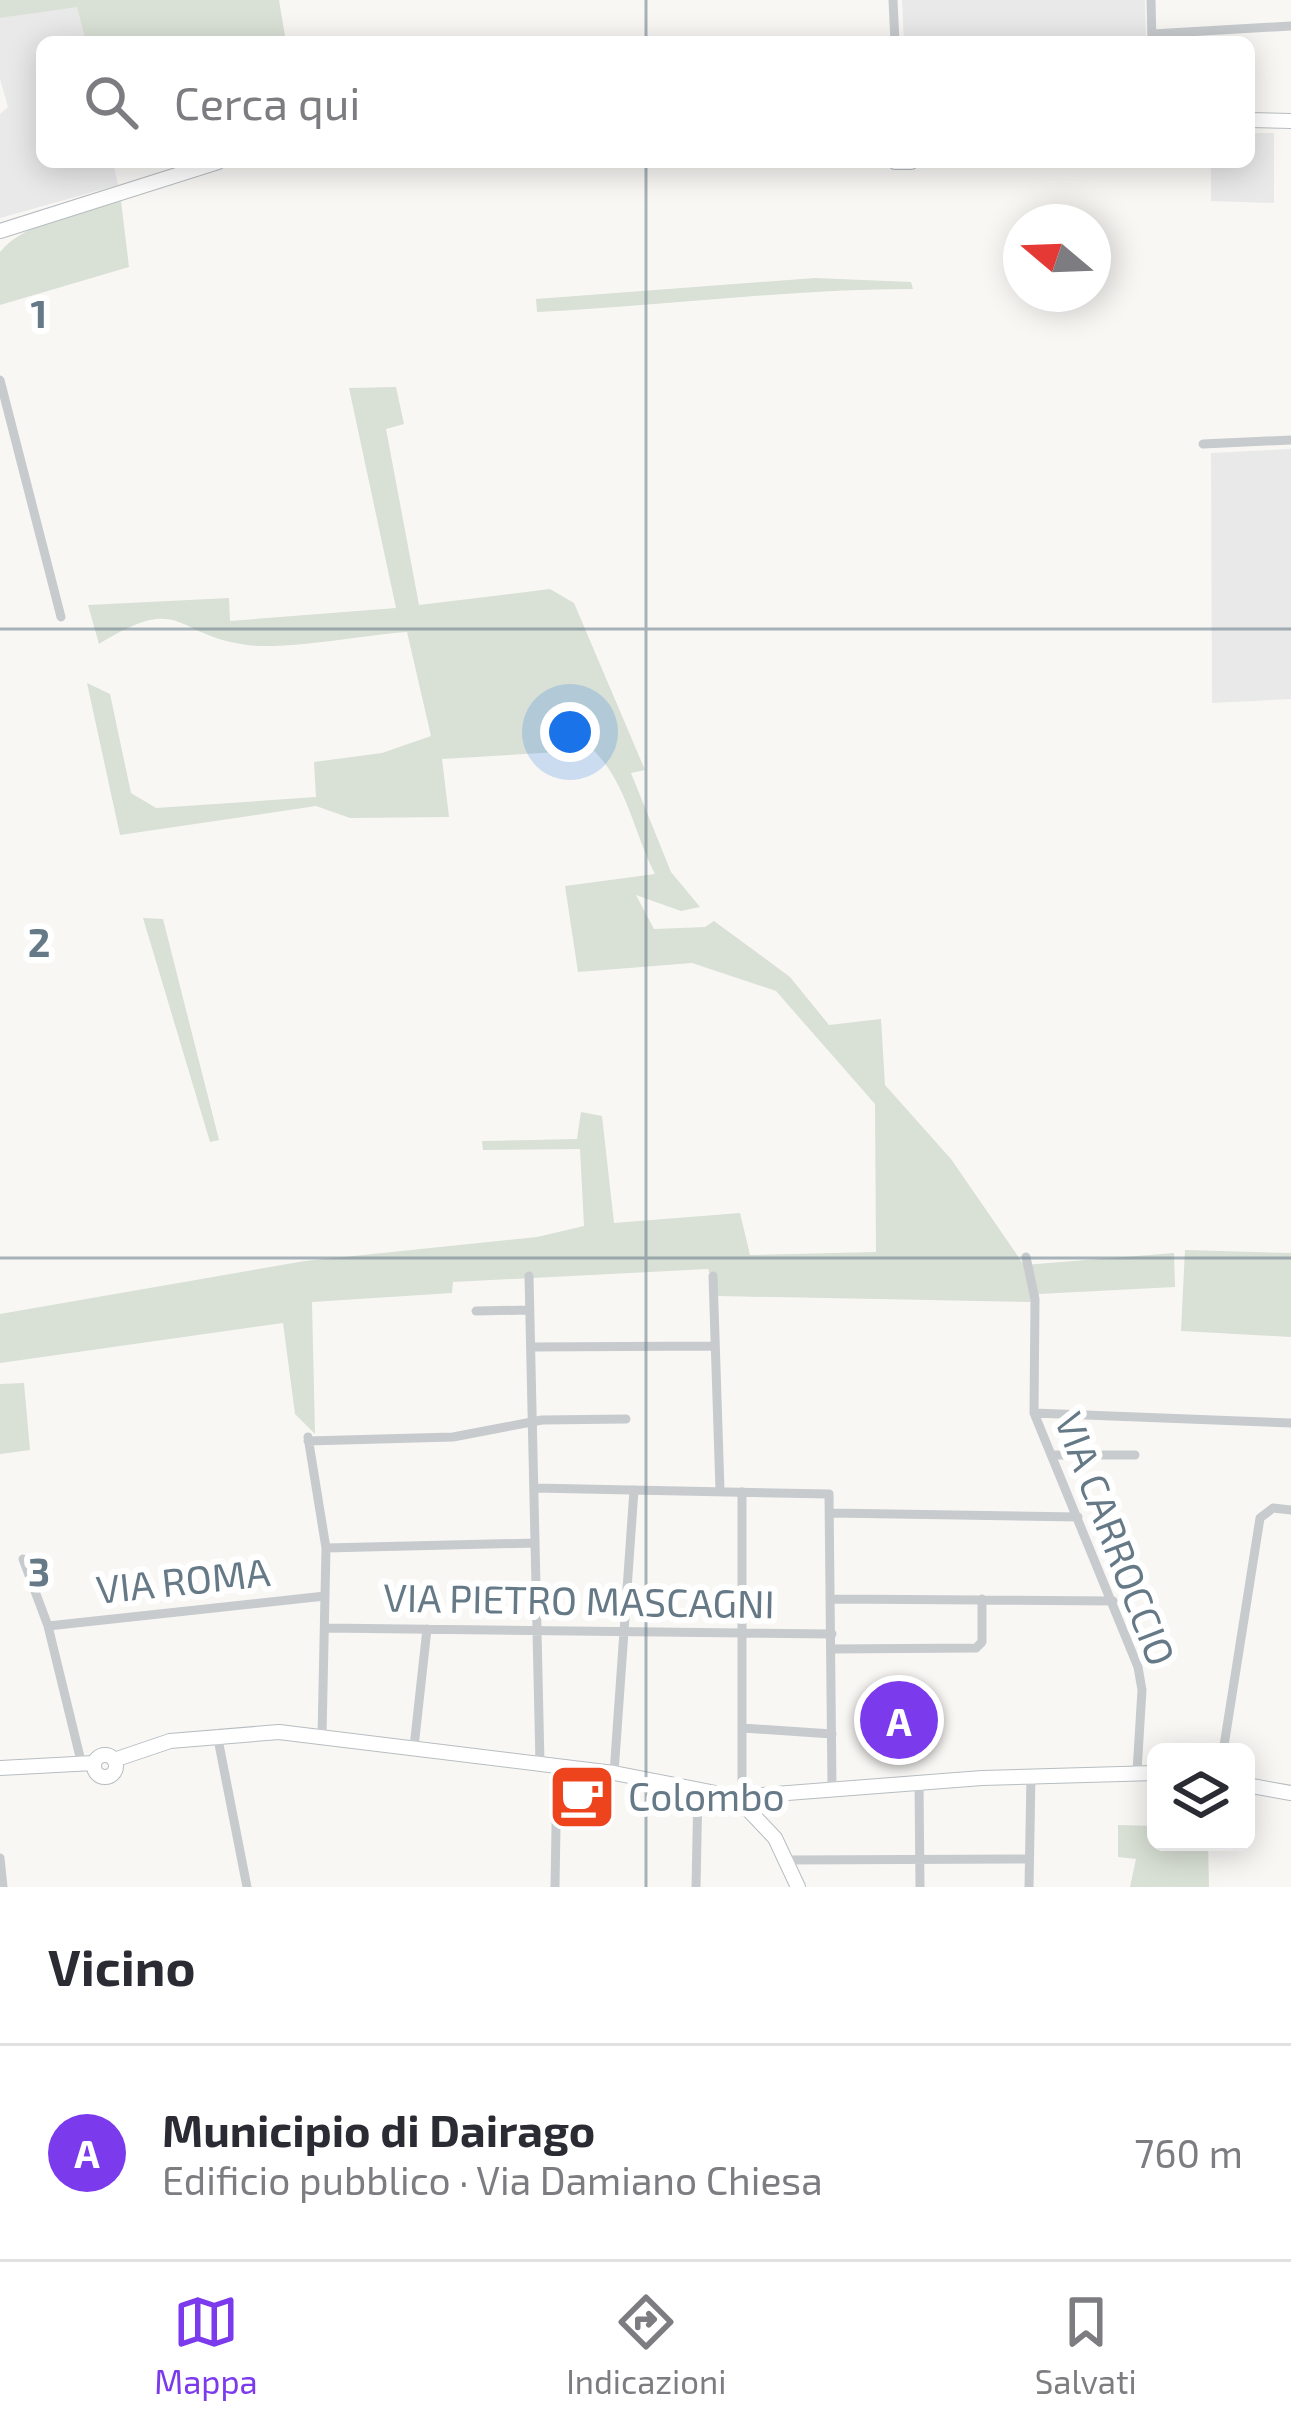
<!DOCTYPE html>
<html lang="it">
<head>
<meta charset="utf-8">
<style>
	:root { --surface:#fff; --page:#f7f7f7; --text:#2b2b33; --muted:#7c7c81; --line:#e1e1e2; --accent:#7c3aed }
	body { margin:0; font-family:"Exo 2",sans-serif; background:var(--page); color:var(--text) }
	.controls { position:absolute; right:36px; bottom:36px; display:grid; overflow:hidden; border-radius:18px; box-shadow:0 6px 30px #0003 }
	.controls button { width:108px; height:108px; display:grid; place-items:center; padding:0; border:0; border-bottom:3px solid var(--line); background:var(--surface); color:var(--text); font:60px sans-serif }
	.compass { position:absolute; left:1003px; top:204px; width:108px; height:108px; border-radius:50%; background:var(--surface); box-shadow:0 6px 30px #0003; rotate:289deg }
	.you { position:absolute; left:570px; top:732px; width:42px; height:42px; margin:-30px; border:9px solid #fff; border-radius:50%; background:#1a73e8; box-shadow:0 0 0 18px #1a73e833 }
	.badge { display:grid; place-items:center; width:78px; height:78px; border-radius:50%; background:var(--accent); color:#fff; font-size:39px; font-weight:700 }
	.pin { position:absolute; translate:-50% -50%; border:6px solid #fff; box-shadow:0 3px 12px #0006 }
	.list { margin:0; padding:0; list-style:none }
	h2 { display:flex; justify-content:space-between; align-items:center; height:156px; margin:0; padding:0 48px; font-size:51px }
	h2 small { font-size:39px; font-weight:400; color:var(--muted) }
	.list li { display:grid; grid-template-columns:78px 1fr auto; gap:36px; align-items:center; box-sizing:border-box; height:216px; padding:0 48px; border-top:3px solid var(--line) }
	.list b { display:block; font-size:45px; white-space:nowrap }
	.list p { margin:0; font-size:39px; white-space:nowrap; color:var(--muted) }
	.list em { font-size:39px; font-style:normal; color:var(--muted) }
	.icon { flex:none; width:66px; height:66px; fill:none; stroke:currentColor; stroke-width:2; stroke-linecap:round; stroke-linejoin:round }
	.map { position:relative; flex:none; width:1291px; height:1887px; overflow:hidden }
	.search { position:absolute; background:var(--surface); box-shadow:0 6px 30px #0003; left:36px; right:36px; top:36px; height:132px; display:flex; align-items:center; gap:30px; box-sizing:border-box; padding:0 42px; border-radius:18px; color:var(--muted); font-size:45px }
	.sheet { height:372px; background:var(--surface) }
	nav { display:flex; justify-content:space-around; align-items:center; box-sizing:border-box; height:168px; border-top:3px solid var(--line); background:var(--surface); font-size:33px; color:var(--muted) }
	nav a { display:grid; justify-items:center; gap:6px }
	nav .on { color:var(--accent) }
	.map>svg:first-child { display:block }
</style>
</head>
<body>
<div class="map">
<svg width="1291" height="1887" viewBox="0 0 1291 1887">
	<rect width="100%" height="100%" fill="#f8f7f4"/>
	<!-- built -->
	<path fill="#e8e9e8" d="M902 0H1145L1146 42H904Z
		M77 6 86 42H42V162H113L118 185 0 218V114L8 107 0 79V18Z
		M1249 133H1274V203L1211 201V162H1249Z
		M1291 449V699L1212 703 1211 453Z"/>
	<!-- green -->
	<path fill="#d9e0d5" d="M0 0H279L286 42H86L77 7 0 18Z
		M121 201 129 267 0 305V252C27 220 83 213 121 201Z
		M815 278 911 282 913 289C788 289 663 306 537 312L536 299Z
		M396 387 404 424 386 429 419 605 550 589 574 603 645 770 631 773 671 872 700 907 681 911 636 895 654 929 705 927 714 921 790 977 829 1025 881 1019 885 1085 951 1159 1024 1265 1174 1253 1175 1287 1038 1294 1031 1302 718 1296 708 1269 453 1282 452 1293 312 1302 315 1434 295 1414 283 1323 0 1363V1314L305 1261 537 1237 584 1226 580 1149 483 1150 482 1141 577 1139 581 1112 602 1116 614 1223 740 1213 750 1255 876 1252 875 1104 776 991 692 963 578 972 565 886 655 874C633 831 627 783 593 750L442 759 449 817 350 818 316 806 120 835 87 683 110 694 131 793 156 808 316 797 314 762 382 753 431 736 407 632C363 635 289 650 247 645 172 635 183 592 99 644L88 605 229 598 230 621 396 608 349 388Z
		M143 918 163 919 219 1140 210 1142Z
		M1185 1250 1291 1253V1337L1181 1331Z
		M24 1383 30 1450 0 1454V1384Z
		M1118 1825 1156 1826V1842H1208L1209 1887H1130L1136 1859 1118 1857Z"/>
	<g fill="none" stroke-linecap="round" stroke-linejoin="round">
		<!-- secondary casing -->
		<g stroke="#b7bdc1" stroke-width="16">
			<path id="secondary" d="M1249 120 1291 121
				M895 162H911
				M0 231 218 162
				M94 1766a11 11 0 1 1 22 0a11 11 0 1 1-22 0Z
				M114 1760 170 1741 279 1732 614 1773 736 1797 982 1778 1156 1773
				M0 1768 94 1763
				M1246 1785 1291 1793
				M736 1797 775 1838 798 1887"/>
		</g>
		<!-- street -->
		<path stroke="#c7cbce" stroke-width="9" d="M893 0 895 42
			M1151 0 1152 42
			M1152 34 1291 26
			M0 380 61 617
			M1203 444 1291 440
			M1026 1257 1035 1299 1034 1413 1138 1667 1142 1690 1137 1771
			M529 1276 540 1764
			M713 1276 720 1490
			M476 1311 530 1310
			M531 1347 715 1346
			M1034 1413 1291 1423
			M308 1437 326 1548 322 1736
			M308 1441 453 1437 542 1420 626 1419
			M1054 1455H1135
			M534 1488 829 1494 832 1788
			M831 1513 1078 1517
			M326 1548 535 1543
			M23 1559 48 1626 81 1761
			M832 1599 1113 1601
			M48 1626 325 1596
			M326 1628 832 1634
			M832 1649 976 1648 982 1642V1599
			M742 1728 832 1734
			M217 1734 247 1887
			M414 1747 427 1629
			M1223 1752 1260 1518 1273 1508 1291 1510
			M614 1773 634 1490
			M919 1782 920 1887
			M736 1797 742 1786V1492
			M0 1858 3 1887
			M789 1860 1028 1859
			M555 1887 557 1767
			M696 1887 698 1788
			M1029 1887 1031 1775"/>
		<!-- secondary -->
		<use href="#secondary" stroke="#fff" stroke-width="14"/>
	</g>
	<!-- grid -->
	<path fill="none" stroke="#657987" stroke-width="3" stroke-opacity="0.55" d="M646 0V42M646 162V1887M0 629H1291M0 1258H1291"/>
	<!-- icons -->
	<defs>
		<g id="cafe-square" transform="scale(3.45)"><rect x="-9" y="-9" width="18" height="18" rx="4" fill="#ed441e" stroke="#fff"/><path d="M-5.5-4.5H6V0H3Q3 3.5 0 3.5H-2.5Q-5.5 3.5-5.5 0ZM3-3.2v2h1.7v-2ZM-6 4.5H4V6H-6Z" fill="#fff"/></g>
	</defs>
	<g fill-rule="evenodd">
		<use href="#cafe-square" x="582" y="1797"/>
	</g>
	<g text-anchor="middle" stroke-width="12" stroke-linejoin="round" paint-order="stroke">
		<!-- street labels -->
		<g font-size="39" fill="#657987" stroke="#fff">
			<text transform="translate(1115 1539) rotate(69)" y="14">VIA CARROCCIO</text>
			<text transform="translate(183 1581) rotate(-6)" y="14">VIA ROMA</text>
			<text transform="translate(579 1601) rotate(1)" y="14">VIA PIETRO MASCAGNI</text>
		</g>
		<!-- poi labels -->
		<g font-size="39" fill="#657987" stroke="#fff" text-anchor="start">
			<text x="628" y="1811">Colombo</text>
		</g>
	</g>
	<g font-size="39" text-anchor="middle" font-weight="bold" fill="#657987" stroke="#fff" stroke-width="12" stroke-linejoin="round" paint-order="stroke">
		<text x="39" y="328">1</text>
		<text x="39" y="957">2</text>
		<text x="39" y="1586">3</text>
	</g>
</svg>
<div class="controls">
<button><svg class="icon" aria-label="layers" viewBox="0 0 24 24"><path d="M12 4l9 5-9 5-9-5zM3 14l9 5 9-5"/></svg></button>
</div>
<svg class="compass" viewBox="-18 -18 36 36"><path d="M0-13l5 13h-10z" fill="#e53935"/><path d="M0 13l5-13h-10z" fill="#7c7c81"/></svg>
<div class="you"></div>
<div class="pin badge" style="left:899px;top:1720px">A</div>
<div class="search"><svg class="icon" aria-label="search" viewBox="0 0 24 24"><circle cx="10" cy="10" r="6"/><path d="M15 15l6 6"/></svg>Cerca qui</div>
</div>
<section class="sheet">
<h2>Vicino<small></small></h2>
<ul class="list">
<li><span class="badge">A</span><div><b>Municipio di Dairago</b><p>Edificio pubblico · Via Damiano Chiesa</p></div><em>760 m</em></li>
</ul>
</section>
<nav>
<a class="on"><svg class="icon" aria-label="map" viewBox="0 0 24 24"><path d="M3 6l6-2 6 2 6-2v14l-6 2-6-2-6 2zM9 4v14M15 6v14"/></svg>Mappa</a>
<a><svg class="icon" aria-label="directions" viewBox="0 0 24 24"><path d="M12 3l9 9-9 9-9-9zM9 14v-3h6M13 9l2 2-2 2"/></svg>Indicazioni</a>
<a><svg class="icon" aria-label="saved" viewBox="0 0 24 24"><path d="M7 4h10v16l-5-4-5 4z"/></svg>Salvati</a>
</nav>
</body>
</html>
